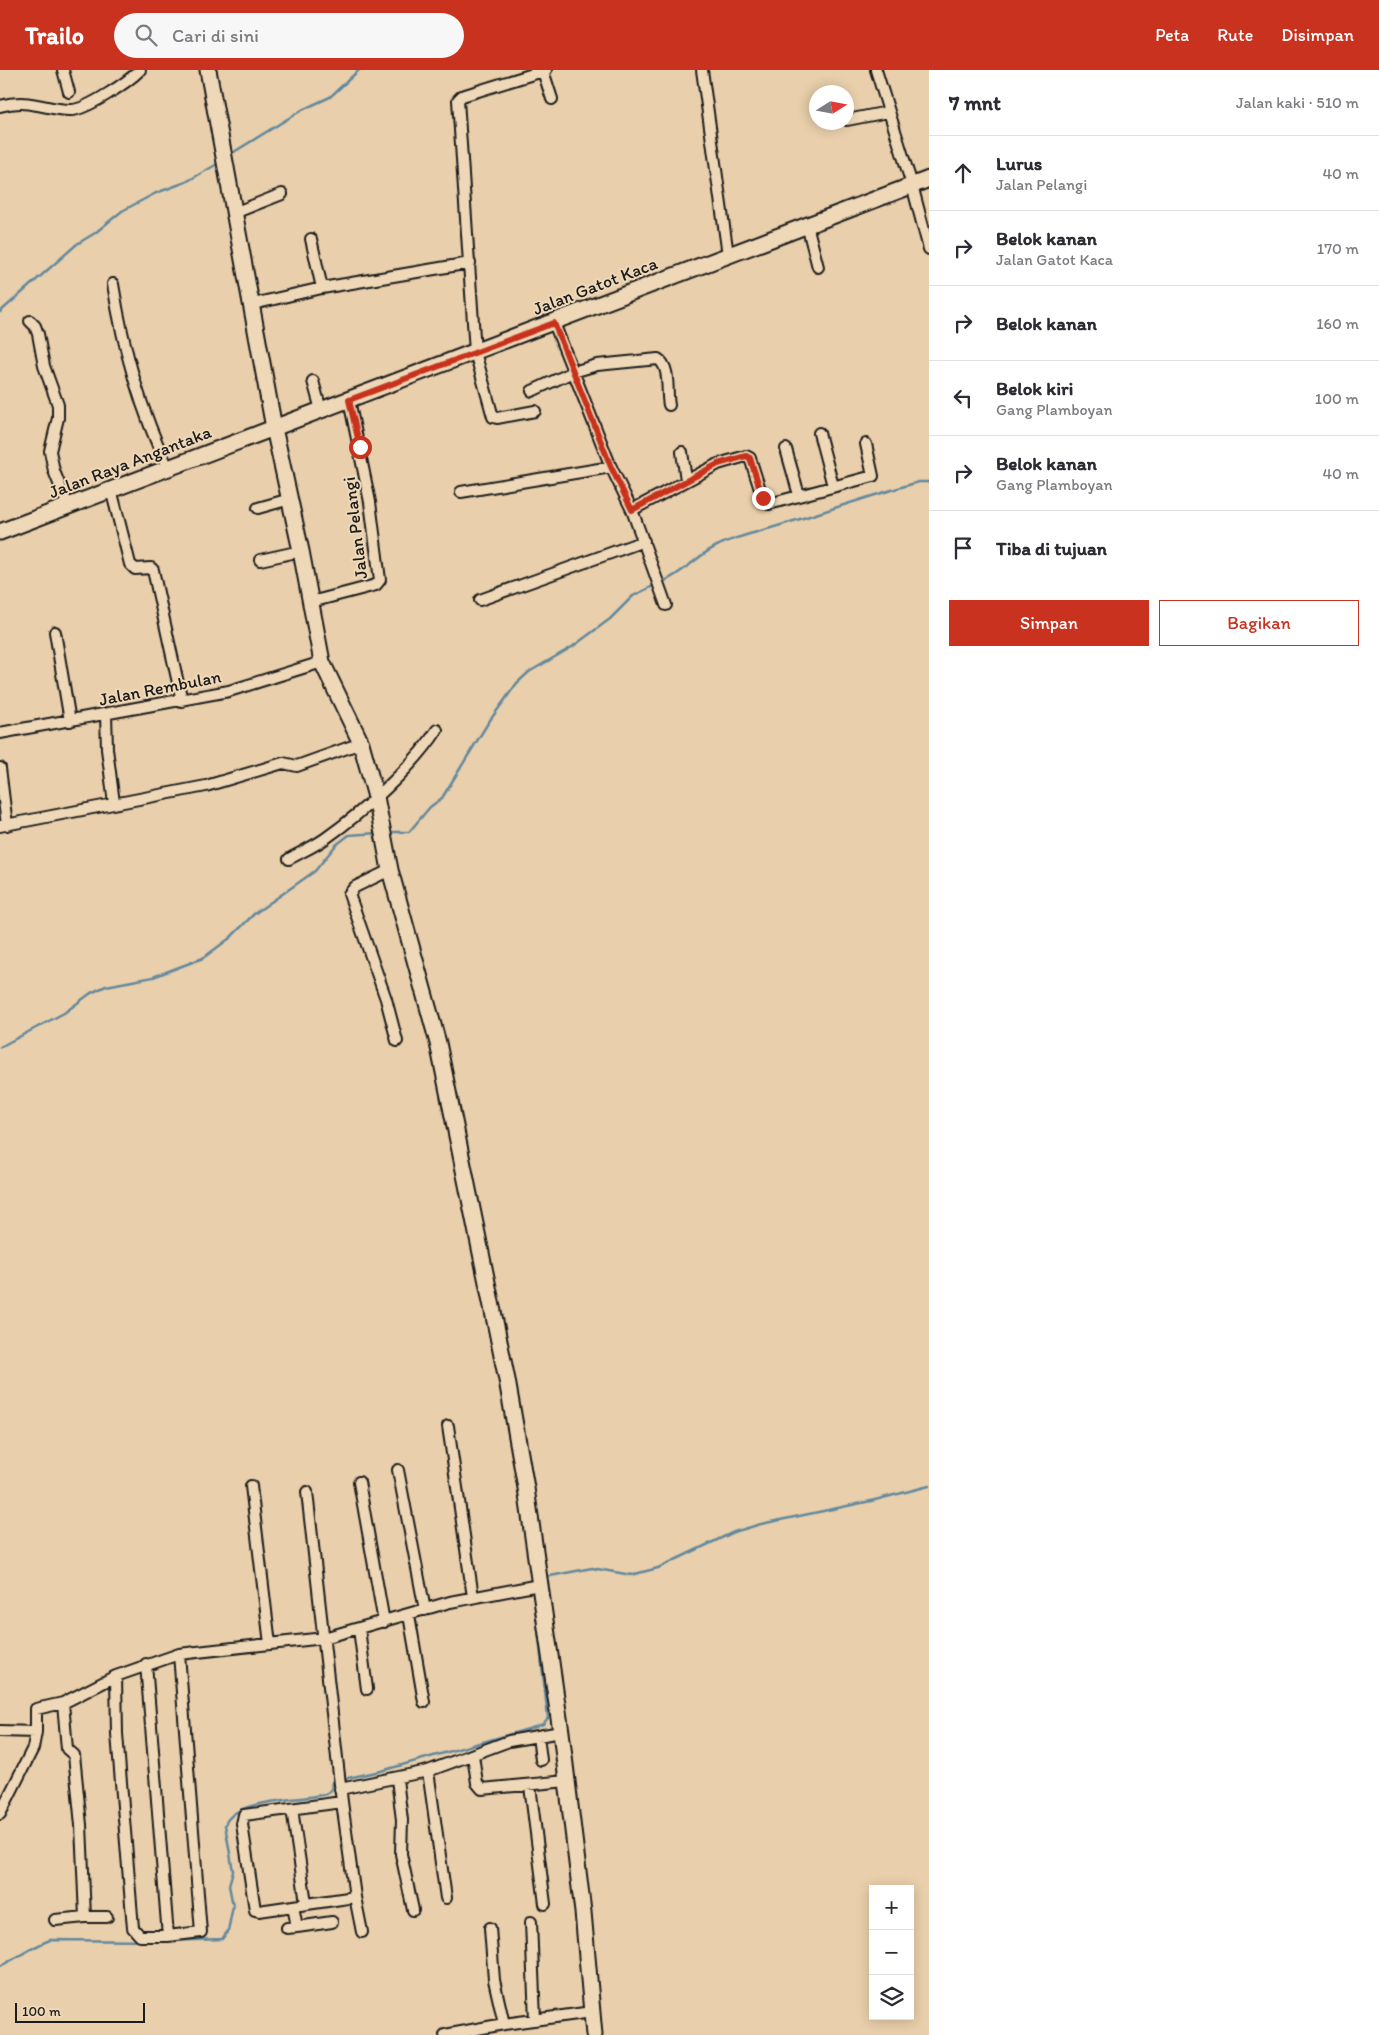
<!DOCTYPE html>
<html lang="id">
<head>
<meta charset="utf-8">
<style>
	:root { --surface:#fff; --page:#f7f7f7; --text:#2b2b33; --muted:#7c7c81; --line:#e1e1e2; --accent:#c8321e }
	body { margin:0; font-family:Itim,sans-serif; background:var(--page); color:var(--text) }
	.controls { position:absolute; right:15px; bottom:15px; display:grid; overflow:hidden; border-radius:0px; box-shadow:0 2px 12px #0003 }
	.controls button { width:45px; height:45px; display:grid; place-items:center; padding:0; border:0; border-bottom:1px solid var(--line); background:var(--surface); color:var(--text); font:25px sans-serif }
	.compass { position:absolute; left:809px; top:15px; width:45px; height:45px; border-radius:50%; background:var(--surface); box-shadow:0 2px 12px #0003; rotate:79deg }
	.scale { position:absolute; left:15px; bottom:12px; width:130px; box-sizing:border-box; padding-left:5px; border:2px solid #1c1c1c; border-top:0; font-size:14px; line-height:18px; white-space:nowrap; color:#1c1c1c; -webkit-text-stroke:4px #efd8b8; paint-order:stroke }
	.stop { position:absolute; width:15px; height:15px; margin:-11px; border:4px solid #c8321e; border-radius:50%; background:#fff }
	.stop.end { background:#c8321e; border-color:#fff; box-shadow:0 1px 5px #0008 }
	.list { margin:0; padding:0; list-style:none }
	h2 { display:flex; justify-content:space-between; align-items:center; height:65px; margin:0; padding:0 20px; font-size:21px }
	h2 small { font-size:16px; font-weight:400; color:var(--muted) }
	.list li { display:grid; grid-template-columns:32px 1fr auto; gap:15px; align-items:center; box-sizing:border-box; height:75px; padding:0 20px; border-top:1px solid var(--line) }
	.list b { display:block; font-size:19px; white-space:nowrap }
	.list p { margin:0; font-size:16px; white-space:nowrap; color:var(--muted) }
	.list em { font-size:16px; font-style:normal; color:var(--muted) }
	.actions { display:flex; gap:10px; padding:15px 20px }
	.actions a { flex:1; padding:11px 0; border:1px solid var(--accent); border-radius:0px; text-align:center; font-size:18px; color:var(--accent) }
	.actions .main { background:var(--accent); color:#fff }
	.icon { flex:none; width:28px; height:28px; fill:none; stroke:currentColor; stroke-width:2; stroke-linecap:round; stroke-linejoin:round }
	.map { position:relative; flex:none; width:929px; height:1965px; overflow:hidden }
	header { display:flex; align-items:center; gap:30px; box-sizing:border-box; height:70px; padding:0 25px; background:var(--accent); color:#fff }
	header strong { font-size:24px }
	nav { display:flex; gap:28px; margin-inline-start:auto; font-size:18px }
	.search { width:350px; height:45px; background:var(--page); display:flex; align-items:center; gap:12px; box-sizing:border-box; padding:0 18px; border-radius:28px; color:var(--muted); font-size:19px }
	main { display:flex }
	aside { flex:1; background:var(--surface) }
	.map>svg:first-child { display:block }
</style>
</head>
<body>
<header>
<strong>Trailo</strong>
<div class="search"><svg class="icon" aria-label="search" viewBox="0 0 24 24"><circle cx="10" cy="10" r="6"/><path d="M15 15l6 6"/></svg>Cari di sini</div>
<nav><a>Peta</a><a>Rute</a><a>Disimpan</a></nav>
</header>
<main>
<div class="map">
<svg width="929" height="1965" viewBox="0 0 929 1965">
	<rect width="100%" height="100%" fill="#e9cfab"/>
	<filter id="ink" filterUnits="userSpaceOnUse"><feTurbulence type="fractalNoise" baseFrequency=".02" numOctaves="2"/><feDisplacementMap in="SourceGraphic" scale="10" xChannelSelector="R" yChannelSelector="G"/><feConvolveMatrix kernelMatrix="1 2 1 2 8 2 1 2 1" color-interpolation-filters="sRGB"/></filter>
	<g filter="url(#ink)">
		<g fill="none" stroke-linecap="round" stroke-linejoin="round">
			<!-- stream -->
			<path stroke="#64899e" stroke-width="2.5" d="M229 85 302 40 330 27 359 0
				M0 242 77 174 95 163 122 141 156 123 186 112 219 93
				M662 512C685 503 698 484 719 475 739 465 760 462 781 455 827 441 872 425 919 412H929
				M387 762H409L430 737 442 728 488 653 517 613 529 602 572 577 610 549 633 526 657 514
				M0 977 64 943 91 923 106 916 153 907 203 888 230 868 254 844 315 801 336 775 349 765 377 763
				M545 1507 592 1498 631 1505 658 1498 734 1462 761 1454 871 1431 929 1416
				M343 1709 381 1701 535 1657 543 1654 548 1648 534 1525
				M167 1871 222 1869 228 1861 233 1836 229 1815 233 1801 225 1755C234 1728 302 1731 326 1724L331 1720 332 1712 337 1711
				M0 1896C17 1888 32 1877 50 1870L151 1871"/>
			<!-- minor casing -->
			<g stroke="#1c1c1c" stroke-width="14">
				<path id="minor" d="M63 0 69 22
					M702 0 728 185
					M876 0 912 115 929 179
					M543 1 552 29
					M0 36C29 28 43 39 70 40 85 41 128 12 140 0
					M847 50 888 42
					M234 143 282 124
					M807 155 818 197
					M311 169 322 218
					M113 214C123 278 140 339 168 398
					M253 234 322 218 470 193
					M30 251 35 256 38 264 44 296 58 335V348L50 381 54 401 68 436
					M554 253 611 397 632 440 666 535
					M313 311 321 340
					M532 321 573 302 597 295 658 289C671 297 666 322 669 335
					M535 341 497 348 493 347 475 282 458 30 462 26 546 0
					M819 363 833 416
					M786 379 799 425
					M682 382 686 410
					M111 419 130 494 135 499 151 498 153 500 182 631
					M461 422 611 397
					M258 438 290 429
					M632 440 718 394 746 386 750 388 764 432 769 434 873 406 866 374
					M260 490 301 481
					M480 530 644 471
					M311 532 376 515 380 510 370 432 349 330
					M55 562 70 651
					M106 644 107 679 114 733
					M0 663 229 621 322 592
					M0 698 7 755
					M0 756 206 716 283 693 297 696 361 673
					M289 789C301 782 315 776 326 768 363 742 413 697 437 660
					M390 800 355 817 349 824 386 929 397 971
					M448 1356 473 1527
					M398 1400 425 1540
					M359 1412 384 1552
					M251 1416 270 1574
					M307 1422 342 1732 355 1827 259 1841 255 1840 242 1754 244 1745 342 1732
					M409 1545 424 1632
					M359 1559 367 1619
					M146 1594 168 1866
					M116 1606 117 1664 133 1858 140 1866H168L201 1862 179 1584
					M63 1633 67 1679 74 1685 81 1755 85 1847H107
					M0 1661 36 1662
					M538 1666 541 1690
					M473 1685 477 1713 482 1719 567 1711
					M428 1701 446 1828
					M397 1709 402 1750 401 1784 413 1840
					M530 1716 545 1834
					M340 1719 428 1701 509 1671 561 1662
					M292 1739 306 1833
					M0 1744 33 1678 36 1662V1639L63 1633 116 1606 179 1584 324 1568 450 1532 539 1515
					M355 1827 362 1862
					M55 1850 85 1847
					M531 1852 535 1950
					M297 1857 332 1852
					M287 1858 297 1857 293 1836
					M490 1858 494 1910 504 1954
					M445 1965 504 1954 592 1942"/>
			</g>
			<!-- secondary casing -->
			<g stroke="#1c1c1c" stroke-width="19">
				<path id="secondary" d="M208 0 274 358 301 481 322 592 361 673 376 727 390 800 438 973 507 1310 526 1418 561 1662 583 1842 594 1965
					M0 462 929 109"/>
			</g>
			<!-- minor -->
			<use href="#minor" stroke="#efd8b8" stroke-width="10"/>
			<!-- secondary -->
			<use href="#secondary" stroke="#efd8b8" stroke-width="15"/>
		</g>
	</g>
	<g fill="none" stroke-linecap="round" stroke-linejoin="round" filter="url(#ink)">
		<!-- route -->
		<path stroke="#c8321e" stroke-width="6" d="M360 377 349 330 554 253 611 397 632 440 718 394 746 386 750 388 763 428"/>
	</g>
	<g text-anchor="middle" stroke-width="4" stroke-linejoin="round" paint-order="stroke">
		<!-- street labels -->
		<g font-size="18" fill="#1c1c1c" stroke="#efd8b8">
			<text transform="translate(595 216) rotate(-21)" y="6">Jalan Gatot Kaca</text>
			<text transform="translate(130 392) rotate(-21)" y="6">Jalan Raya Angantaka</text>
			<text transform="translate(355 458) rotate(-97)" y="6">Jalan Pelangi</text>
			<text transform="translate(160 618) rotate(-11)" y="6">Jalan Rembulan</text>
		</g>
	</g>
</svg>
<div class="controls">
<button>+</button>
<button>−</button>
<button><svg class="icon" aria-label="layers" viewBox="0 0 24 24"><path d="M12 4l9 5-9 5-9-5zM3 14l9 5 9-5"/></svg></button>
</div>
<svg class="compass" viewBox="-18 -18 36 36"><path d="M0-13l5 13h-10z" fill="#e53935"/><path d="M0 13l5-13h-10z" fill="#7c7c81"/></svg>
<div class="scale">100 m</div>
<div class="stop" style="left:360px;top:377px"></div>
<div class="stop end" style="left:763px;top:428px"></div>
</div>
<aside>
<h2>7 mnt<small>Jalan kaki · 510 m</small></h2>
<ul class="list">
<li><svg class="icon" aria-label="ahead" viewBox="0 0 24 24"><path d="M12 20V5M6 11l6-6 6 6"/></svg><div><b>Lurus</b><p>Jalan Pelangi</p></div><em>40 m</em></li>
<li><svg class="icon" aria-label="right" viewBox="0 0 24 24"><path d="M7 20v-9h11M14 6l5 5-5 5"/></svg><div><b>Belok kanan</b><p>Jalan Gatot Kaca</p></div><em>170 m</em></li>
<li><svg class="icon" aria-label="right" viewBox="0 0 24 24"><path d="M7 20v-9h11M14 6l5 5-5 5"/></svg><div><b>Belok kanan</b></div><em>160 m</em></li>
<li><svg class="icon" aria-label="left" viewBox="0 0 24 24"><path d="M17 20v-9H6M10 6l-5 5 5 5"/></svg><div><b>Belok kiri</b><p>Gang Plamboyan</p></div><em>100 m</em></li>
<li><svg class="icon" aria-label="right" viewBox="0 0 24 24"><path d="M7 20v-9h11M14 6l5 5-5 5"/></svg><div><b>Belok kanan</b><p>Gang Plamboyan</p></div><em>40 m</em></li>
<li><svg class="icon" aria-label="arrive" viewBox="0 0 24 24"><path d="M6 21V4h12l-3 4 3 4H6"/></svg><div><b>Tiba di tujuan</b></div></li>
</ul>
<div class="actions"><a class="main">Simpan</a><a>Bagikan</a></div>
</aside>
</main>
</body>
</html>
